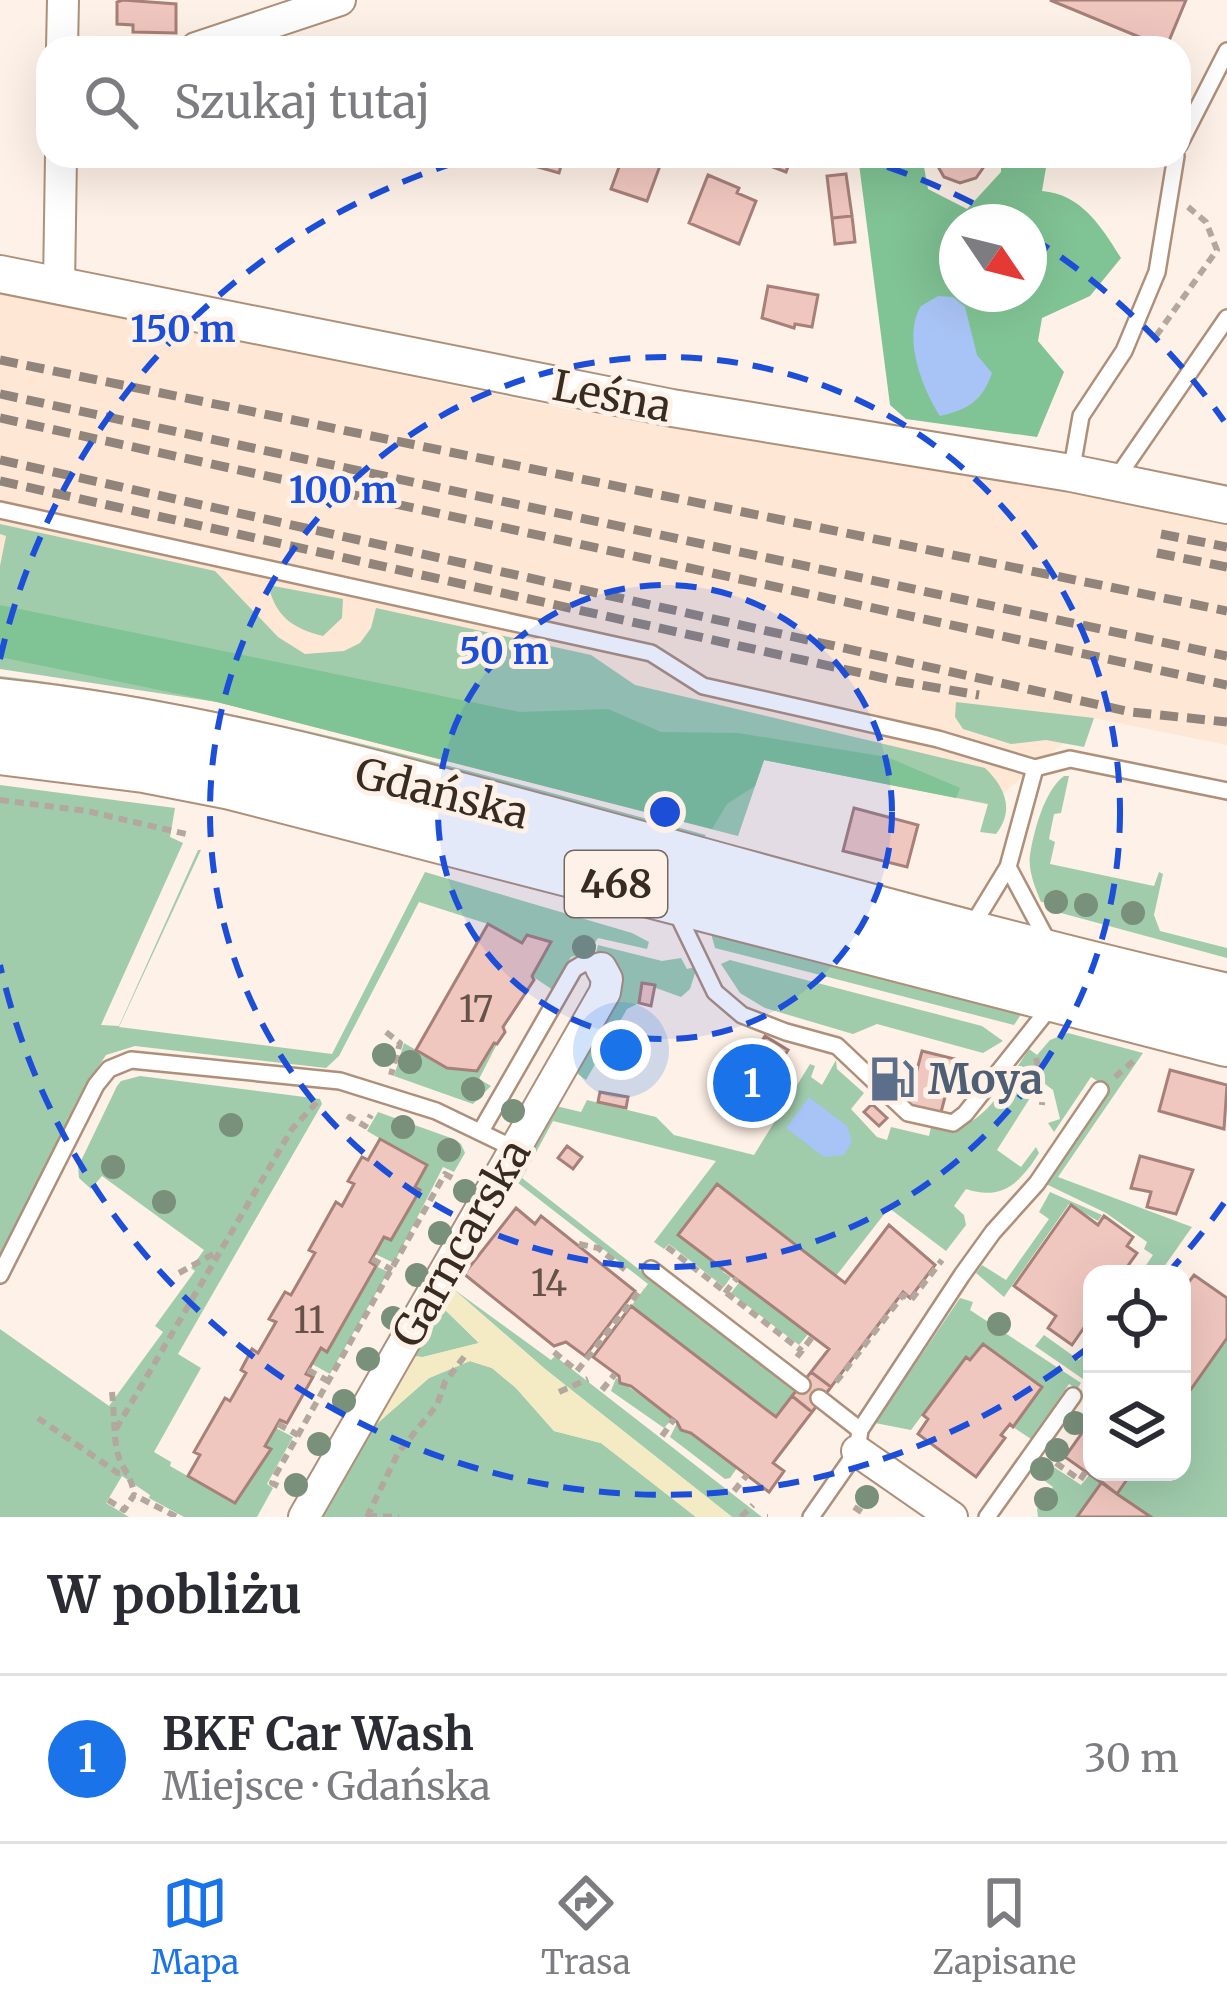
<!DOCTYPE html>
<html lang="pl">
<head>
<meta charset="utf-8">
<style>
	:root { --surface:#fff; --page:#f2f2f3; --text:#2b2b33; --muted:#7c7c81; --line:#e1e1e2; --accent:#1a73e8 }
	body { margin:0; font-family:Merriweather,serif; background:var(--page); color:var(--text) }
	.controls { position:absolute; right:36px; bottom:36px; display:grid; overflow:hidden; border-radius:24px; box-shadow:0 12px 48px #0002 }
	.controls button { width:108px; height:108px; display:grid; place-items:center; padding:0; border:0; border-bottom:3px solid var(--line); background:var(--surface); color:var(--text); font:60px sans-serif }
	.compass { position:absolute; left:939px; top:204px; width:108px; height:108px; border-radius:50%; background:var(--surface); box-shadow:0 12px 48px #0002; rotate:125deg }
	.you { position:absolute; left:621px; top:1050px; width:42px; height:42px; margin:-30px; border:9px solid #fff; border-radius:50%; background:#1a73e8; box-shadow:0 0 0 18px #1a73e833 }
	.badge { display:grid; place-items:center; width:78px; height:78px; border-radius:50%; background:var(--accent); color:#fff; font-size:39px; font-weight:700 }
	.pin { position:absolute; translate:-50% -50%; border:6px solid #fff; box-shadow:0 3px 12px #0006 }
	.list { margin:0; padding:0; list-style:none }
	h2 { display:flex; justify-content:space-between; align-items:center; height:156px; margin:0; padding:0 48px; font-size:51px }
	h2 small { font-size:39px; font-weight:400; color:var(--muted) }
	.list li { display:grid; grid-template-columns:78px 1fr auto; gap:36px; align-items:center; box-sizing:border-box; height:168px; padding:0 48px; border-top:3px solid var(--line) }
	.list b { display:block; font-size:45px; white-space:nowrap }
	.list p { margin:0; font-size:39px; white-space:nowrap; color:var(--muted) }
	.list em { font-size:39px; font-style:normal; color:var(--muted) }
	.icon { flex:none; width:66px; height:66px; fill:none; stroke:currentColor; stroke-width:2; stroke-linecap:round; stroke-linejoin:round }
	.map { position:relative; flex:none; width:1227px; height:1517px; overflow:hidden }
	.search { position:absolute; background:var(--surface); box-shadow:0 12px 48px #0002; left:36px; right:36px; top:36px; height:132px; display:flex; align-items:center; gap:30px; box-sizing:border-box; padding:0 42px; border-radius:36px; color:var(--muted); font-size:45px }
	.sheet { height:324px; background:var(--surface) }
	nav { display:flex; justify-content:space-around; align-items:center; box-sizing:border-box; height:168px; border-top:3px solid var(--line); background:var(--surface); font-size:33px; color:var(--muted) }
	nav a { display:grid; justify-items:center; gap:6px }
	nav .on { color:var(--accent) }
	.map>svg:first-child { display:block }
</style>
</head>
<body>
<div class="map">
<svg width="1227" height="1517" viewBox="0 0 1227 1517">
	<rect width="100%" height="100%" fill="#fef1e7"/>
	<!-- built -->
	<path fill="#fee7d5" d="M0 292 566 409 1152 507 1227 523V745L1094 718 989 805 764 760 738 836 0 642Z"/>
	<!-- green -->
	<path fill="#a0ccac" d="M0 524 215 571 278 637 305 654 344 651 360 643 371 628 376 608 591 655 635 685 985 768C1005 787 1015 810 996 834L980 832 988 804 764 760 738 836 217 702 0 669V566L6 536 0 534Z
		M268 585 343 599 342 618 323 636C291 628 276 616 268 585Z
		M0 676C240 704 473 772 706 835L701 843 0 685Z
		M956 702 1094 718 1084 747 1046 740 1011 744 963 729 955 717Z
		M1064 776H1069L1061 813 1054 814 1049 839 1055 842 1050 864 1154 886 1159 872 1163 874 1154 915 1160 931 1227 948V958L1061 913 1050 903 1041 902C1035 887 1028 871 1030 855 1034 831 1044 791 1064 776Z
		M0 785 175 808 170 837 183 843 101 1025 119 1026 198 850H201L119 1027 332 1054 425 872 632 933 649 942 647 949 598 938 588 953 571 957 553 990 532 976 550 942 527 935 522 943 488 924 419 902 339 1056 326 1068 135 1046 106 1055 81 1093 0 1257Z
		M710 930 1022 1013 1014 1025 715 948Z
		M598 945 662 961 681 958 687 969 695 967 696 970 690 989 681 997 642 983 639 1003 627 1009 586 1080 575 1072 621 975 613 961 596 953Z
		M730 960 982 1026 1003 1041 983 1053 877 1024 853 1034 765 1008 740 993 721 964Z
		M1068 1033 1143 1053 1058 1177 1192 1227 1159 1274H1140L1153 1255 1144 1249 1147 1242 1106 1213 1046 1184 1110 1089 1091 1077 1054 1132 1048 1123 1060 1119 1053 1090 1045 1084 1037 1087 997 1150 1021 1167 1036 1147 1039 1153C1020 1183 1002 1201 966 1189L954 1206 964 1215 966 1225 946 1251 889 1208 836 1276 717 1185 678 1235 722 1266 723 1272 731 1277 724 1287 669 1244 664 1249 654 1242 716 1161 553 1121 522 1178 796 1392 776 1417 631 1306 648 1284 513 1179 556 1106 581 1112 587 1100 656 1117 674 1135 754 1155 810 1064 815 1066 811 1077 822 1085 836 1060 837 1069 864 1093 851 1109 877 1137 887 1140 891 1127 929 1136 931 1127C981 1140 1006 1082 1029 1049L1037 1055 1050 1040Z
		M404 1043 447 1068 477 1071 494 1043 497 1044 479 1079 491 1086 473 1104 394 1076Z
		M140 1076 320 1099 322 1104 178 1354 201 1368 154 1452 171 1462 170 1466 235 1503 271 1450 265 1446 276 1428 293 1437 267 1484 273 1488 257 1517H184L149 1498 150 1495 122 1476 106 1503 129 1517H0V1329L109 1406 163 1332 155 1326 195 1271 191 1268 204 1250 102 1176 91 1189 79 1178 78 1167 117 1086 121 1081Z
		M378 1112 451 1138 461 1144 465 1153 454 1172 443 1167 394 1263 375 1254 384 1237 392 1239 419 1190 415 1187 427 1166 367 1131Z
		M1050 1192 1102 1215 1098 1221 1069 1204 1004 1297 976 1273 982 1265 1006 1280 1049 1219 1039 1212Z
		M376 1266 388 1272 330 1374 312 1364 321 1348 328 1351Z
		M741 1280 809 1333 799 1345 731 1293Z
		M452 1288 551 1360 555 1356 762 1517H732L545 1369Z
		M960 1298 973 1302 970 1310 1081 1383 1077 1389 1069 1384 1031 1439 1013 1427 1042 1387 983 1344 970 1360 965 1358 911 1430 875 1423Z
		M439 1304 479 1343 423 1357 409 1356Z
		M1044 1335 1079 1360 1092 1342V1367L1083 1379 1035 1346Z
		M1227 1338V1517H1151L1117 1494 1132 1472H1182V1402Z
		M470 1361 492 1368 516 1388 554 1431 601 1443 696 1517H318L364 1435 429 1378Z
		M616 1378 673 1418 664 1428 611 1391Z
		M677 1423 681 1430 691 1433 737 1468 730 1478 725 1479 670 1437Z
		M1043 1460 1081 1485 1090 1474 1102 1482 1077 1517H1038L1037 1509 1053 1487 1034 1473 1045 1472Z"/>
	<!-- forest -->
	<path fill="#80c394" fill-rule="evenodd" d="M858 156H922L928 189 967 209 1001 172V156H1048L1042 191C1082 194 1102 228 1121 258L1090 296 1042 318 1038 341 1064 372 1037 437 906 419 890 405ZM957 222H1029V294H957Z
		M0 605 520 712 608 709 661 732 738 733 887 757 960 788 956 798 764 760 755 786 727 804 712 829 217 702 0 657Z"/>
	<!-- sand -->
	<path fill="#f4eac4" d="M452 1288 545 1369 732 1517H696L601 1443 554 1431 516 1388 492 1368 470 1361 429 1378 364 1435 409 1356 423 1357 479 1343 439 1304Z"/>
	<!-- water -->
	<path fill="#a8c3f5" d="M938 296 953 297 965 307 977 355 992 373C983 400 968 410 940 416 922 389 902 336 921 306Z
		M809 1097 847 1126 852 1142 844 1155 824 1157 786 1128Z"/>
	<!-- building -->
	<path fill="#f0c7bf" stroke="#a68079" stroke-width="3" d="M123 0 176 4V33L133 32V25L117 24V2Z
		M1050 0H1186L1166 48Z
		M522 156H564L559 173 520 162Z
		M623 156H641L661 163 647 201 611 189Z
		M744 156H792L786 172Z
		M932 156H990V158L976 178 960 183 944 177Z
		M1056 156H1128V160L1056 163Z
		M846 174 852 216 832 218 827 176Z
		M708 175 739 188 737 193 756 201 739 244 689 223Z
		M852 216 855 242 835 244 832 218Z
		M768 286 818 295 812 327 795 324 794 328 762 318Z
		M854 808 918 825 907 867 843 851Z
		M488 924 522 943 527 935 551 942 532 976 534 980 503 1027 505 1032 497 1044 494 1043 477 1071 447 1068 416 1050Z
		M642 983 655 985 651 1006 639 1003Z
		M765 1036 788 1050 743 1124 720 1110Z
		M922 1051 955 1059 939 1120 906 1111Z
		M1170 1070 1227 1085 1224 1129 1159 1111Z
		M741 1076 764 1091 753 1109 729 1094Z
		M600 1092 628 1097 626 1108 598 1102Z
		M872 1104 887 1118 879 1126 864 1112Z
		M380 1139 427 1165 415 1187 420 1190 391 1240 384 1237 370 1262 376 1266 327 1352 321 1348 306 1374 313 1377 287 1423 280 1420 265 1446 271 1449 235 1503 188 1476 200 1455 194 1452 225 1398 230 1401 246 1373 241 1370 252 1349 258 1353 276 1322 269 1319 285 1292 291 1295 315 1253 309 1250 336 1202 342 1206 354 1184 348 1181 362 1157 368 1160Z
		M567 1146 582 1157 573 1169 558 1158Z
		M1140 1156 1193 1170 1176 1214 1147 1207 1151 1192 1131 1188Z
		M717 1184 845 1283 889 1225 935 1265 910 1298 903 1292 831 1387 811 1372 829 1349 678 1235Z
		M1071 1205 1098 1225 1104 1216 1133 1237 1127 1246 1137 1253 1122 1274H1092V1316L1072 1345 1048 1328 1056 1316 1014 1286Z
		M516 1208 535 1224 541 1216 635 1291 585 1356 566 1342 554 1346 464 1274Z
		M1194 1275 1227 1298V1338L1182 1402V1291Z
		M631 1306 776 1417 792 1396 812 1412 773 1463 784 1471 769 1492 691 1433 681 1430 677 1422 631 1386 620 1383 619 1376 593 1357Z
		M983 1344 1042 1387 1013 1427 1010 1424 1001 1435 1005 1438 976 1477 918 1434 928 1419 923 1415 966 1357 970 1360Z
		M811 1372 831 1387 812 1412 792 1396Z
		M1092 1419V1472H1132L1117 1494 1065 1457Z
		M1102 1482 1117 1494 1151 1517H1077Z"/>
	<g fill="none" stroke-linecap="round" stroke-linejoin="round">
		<!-- service casing -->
		<g stroke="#ae907a" stroke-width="20">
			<path id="service" d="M1179 145 1227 51
				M1071 473 1081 416 1124 351 1157 272 1176 156
				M1116 479 1227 318
				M0 510 651 653 703 686 938 739 1035 768 1070 759 1227 791
				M1008 867 1049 944
				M676 911 715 992 742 1015 786 1032 837 1046 908 1113 953 1123 965 1114 1051 1006
				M969 931 1008 867 1035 768
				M481 1131 574 969 584 963 601 968
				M651 1269 802 1385
				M0 1275 96 1085 109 1069 131 1060 340 1081 436 1111 515 1149
				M819 1398 860 1430
				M811 1517 857 1451 860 1430 962 1275 993 1232 1037 1183 1100 1090
				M987 1517 1073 1396"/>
		</g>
		<!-- minor casing -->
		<g stroke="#ae907a" stroke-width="34">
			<path id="minor" d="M62 48 63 0
				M196 48 340 0
				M59 285 61 156
				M857 1451 952 1517
				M304 1517 605 992 607 979 601 968"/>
		</g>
		<!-- tertiary casing -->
		<g stroke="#ae907a" stroke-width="40">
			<path id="tertiary" d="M0 274 672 408 1071 473 1227 505"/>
		</g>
		<!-- primary casing -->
		<g stroke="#ae907a" stroke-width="52">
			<path id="primary" d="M0 703C184 722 364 771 541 819 769 880 997 946 1227 998
				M0 750 144 768 231 785 1227 1042"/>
		</g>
		<!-- path -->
		<path stroke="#b4a79e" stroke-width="6" stroke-dasharray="9 6" stroke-linecap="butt" d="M1156 336 1217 250 1206 222 1187 206
			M0 800 87 811 186 834
			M386 1032 400 1043 391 1075
			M1036 1058 1043 1086 1042 1105
			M1115 1077 1137 1058
			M348 1120 350 1117 365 1126 371 1115
			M579 1244 598 1248 628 1272
			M667 1247 802 1351
			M372 1259 392 1270
			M179 1273 217 1252
			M725 1293 737 1278
			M554 1352 577 1371 642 1288
			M797 1357 813 1336
			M308 1370 328 1381
			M836 1382 903 1295 911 1300 942 1260
			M602 1390 615 1374
			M112 1392C114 1410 114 1428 116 1446 118 1464 133 1477 134 1495
			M559 1392 588 1379
			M38 1418 118 1473 127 1474
			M278 1424 298 1435
			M116 1429 292 1129 318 1101
			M662 1436 674 1419
			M1056 1463 1080 1480 1086 1471
			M278 1486 272 1483 275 1476 441 1181 445 1174 454 1179
			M734 1491 747 1475
			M108 1500 124 1510 134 1495 177 1517
			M854 1507 866 1515
			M368 1516 399 1517
			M367 1517 398 1453 437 1405 445 1382 467 1353
			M741 1517 753 1505
			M767 1517H768"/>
		<!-- service -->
		<use href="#service" stroke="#fff" stroke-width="15"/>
		<!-- minor -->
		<use href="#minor" stroke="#fff" stroke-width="30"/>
		<!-- tertiary -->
		<use href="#tertiary" stroke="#fff" stroke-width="36"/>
		<!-- primary -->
		<use href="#primary" stroke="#fff" stroke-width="48"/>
		<!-- rail -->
		<path stroke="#91857b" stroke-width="9" stroke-dasharray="18 9" stroke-linecap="butt" d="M0 360 1227 611
			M0 394 1227 656
			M0 418 1227 685
			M0 460 1131 712 1227 722
			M0 481 897 681 979 695
			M1161 534 1227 547
			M1157 553 1227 567"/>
	</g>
	<!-- trees -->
	<g fill="#79907b">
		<circle cx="1056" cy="902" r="12"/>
		<circle cx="1086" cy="905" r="12"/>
		<circle cx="1133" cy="913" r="12"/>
		<circle cx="584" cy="947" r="12"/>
		<circle cx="384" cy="1055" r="12"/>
		<circle cx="410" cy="1062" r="12"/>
		<circle cx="473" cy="1089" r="12"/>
		<circle cx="513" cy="1111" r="12"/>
		<circle cx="231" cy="1125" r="12"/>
		<circle cx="403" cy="1127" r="12"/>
		<circle cx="449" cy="1150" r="12"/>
		<circle cx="113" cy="1167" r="12"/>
		<circle cx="465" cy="1191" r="12"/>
		<circle cx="164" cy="1202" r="12"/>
		<circle cx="440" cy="1233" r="12"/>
		<circle cx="417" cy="1275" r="12"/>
		<circle cx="393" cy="1318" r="12"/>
		<circle cx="999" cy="1324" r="12"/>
		<circle cx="368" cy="1359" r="12"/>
		<circle cx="344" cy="1401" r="12"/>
		<circle cx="1075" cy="1423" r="12"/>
		<circle cx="319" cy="1444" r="12"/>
		<circle cx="1057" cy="1450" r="12"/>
		<circle cx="1042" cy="1469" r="12"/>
		<circle cx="296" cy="1485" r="12"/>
		<circle cx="867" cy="1497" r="12"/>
		<circle cx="1046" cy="1499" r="12"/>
	</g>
	<!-- distance rings -->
	<circle cx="665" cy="812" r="227" fill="#1d4ed8" fill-opacity=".12"/>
	<g fill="none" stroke="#1d4ed8" stroke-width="6" stroke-dasharray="21 15">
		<circle cx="665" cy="812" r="227"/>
		<circle cx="665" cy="812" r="455"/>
		<path d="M1224 1203A682 682 0 0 1 1168 1273M1090 1346A682 682 0 0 1 0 965M0 659A682 682 0 0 1 477 156M853 156A682 682 0 0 1 1006 221M1031 237A682 682 0 0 1 1224 421"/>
	</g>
	<!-- icons -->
	<defs>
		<g id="fuel-bare" transform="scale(3.6)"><path d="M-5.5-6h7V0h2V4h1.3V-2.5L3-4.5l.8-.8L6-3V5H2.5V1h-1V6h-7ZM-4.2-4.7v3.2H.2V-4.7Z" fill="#5c6f8a" stroke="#fef1e7" stroke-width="2.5" paint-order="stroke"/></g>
	</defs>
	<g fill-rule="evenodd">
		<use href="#fuel-bare" x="892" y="1079"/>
	</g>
	<g text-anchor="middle" stroke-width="10" stroke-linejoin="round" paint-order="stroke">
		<!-- number labels -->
		<g font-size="36" fill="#655249">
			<text x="476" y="1022">17</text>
			<text x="549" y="1296">14</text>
			<text x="309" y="1333">11</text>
		</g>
		<!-- shield labels -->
		<rect fill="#fef1e7" stroke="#73665d" stroke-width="3" x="565" y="851" width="102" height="66" rx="9"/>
		<g font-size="39" font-weight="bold" fill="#372b22">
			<text x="616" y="898">468</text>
		</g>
		<!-- street labels -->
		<g font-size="42" fill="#372b22" stroke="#fef1e7">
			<text transform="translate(612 396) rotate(11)" y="15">Leśna</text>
			<text transform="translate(442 793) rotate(14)" y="15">Gdańska</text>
			<text transform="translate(461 1243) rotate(-60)" y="15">Garncarska</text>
		</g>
		<!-- service labels -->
		<g font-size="42" font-weight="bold" fill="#4e5e75" stroke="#fef1e7" text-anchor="start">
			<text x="928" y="1094">Moya</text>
		</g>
	</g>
	<circle cx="665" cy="812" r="18" fill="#1d4ed8" stroke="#fef1e7" stroke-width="6"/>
	<g font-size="36" text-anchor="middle" font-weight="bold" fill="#1d4ed8" stroke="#fef1e7" stroke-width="10" stroke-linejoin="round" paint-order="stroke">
		<text x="183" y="342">150 m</text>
		<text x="343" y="503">100 m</text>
		<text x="504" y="664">50 m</text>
	</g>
</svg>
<div class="controls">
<button><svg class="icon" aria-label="locate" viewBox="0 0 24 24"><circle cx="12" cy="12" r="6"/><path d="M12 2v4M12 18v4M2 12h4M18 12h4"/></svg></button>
<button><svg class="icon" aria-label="layers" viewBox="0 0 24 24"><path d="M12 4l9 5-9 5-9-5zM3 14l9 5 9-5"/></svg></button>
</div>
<svg class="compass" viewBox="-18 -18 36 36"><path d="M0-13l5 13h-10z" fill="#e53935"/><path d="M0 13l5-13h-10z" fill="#7c7c81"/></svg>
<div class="you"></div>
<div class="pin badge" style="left:752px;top:1083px">1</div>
<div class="search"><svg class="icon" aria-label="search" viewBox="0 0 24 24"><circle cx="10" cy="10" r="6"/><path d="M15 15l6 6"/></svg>Szukaj tutaj</div>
</div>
<section class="sheet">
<h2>W pobliżu<small></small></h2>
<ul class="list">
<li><span class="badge">1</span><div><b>BKF Car Wash</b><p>Miejsce · Gdańska</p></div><em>30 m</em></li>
</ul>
</section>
<nav>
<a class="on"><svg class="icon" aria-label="map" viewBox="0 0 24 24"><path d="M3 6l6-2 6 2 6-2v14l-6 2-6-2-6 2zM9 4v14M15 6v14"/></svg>Mapa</a>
<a><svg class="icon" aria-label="directions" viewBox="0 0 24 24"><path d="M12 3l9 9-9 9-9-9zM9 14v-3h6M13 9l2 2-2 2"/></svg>Trasa</a>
<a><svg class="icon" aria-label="saved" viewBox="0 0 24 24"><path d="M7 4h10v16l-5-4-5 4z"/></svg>Zapisane</a>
</nav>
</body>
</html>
